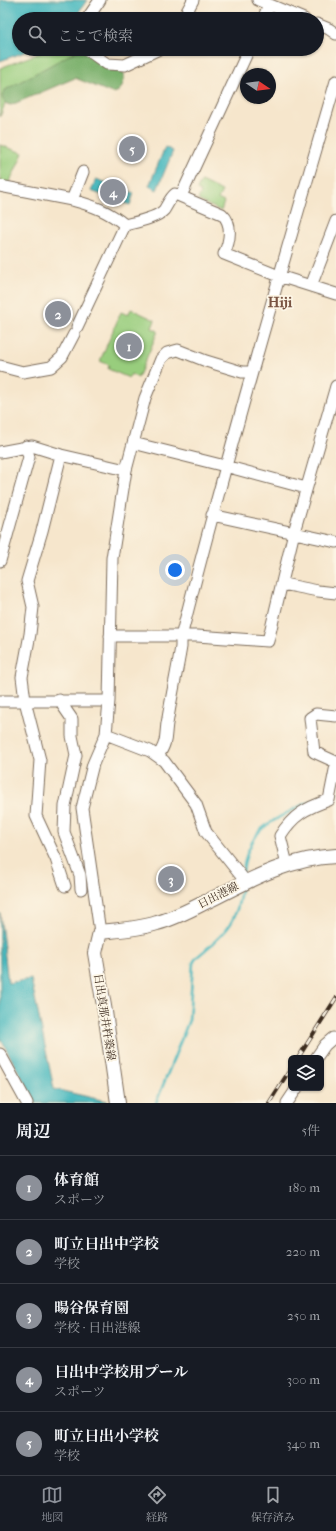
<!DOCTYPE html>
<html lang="ja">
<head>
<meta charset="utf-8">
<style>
	:root { --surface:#171b24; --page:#242831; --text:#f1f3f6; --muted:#9ea1a6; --line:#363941; --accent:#8c9099 }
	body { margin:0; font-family:"IM FELL French Canon","Noto Serif JP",serif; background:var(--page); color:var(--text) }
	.controls { position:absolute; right:12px; bottom:12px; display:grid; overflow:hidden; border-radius:6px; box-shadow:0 1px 3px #0004 }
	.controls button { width:36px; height:36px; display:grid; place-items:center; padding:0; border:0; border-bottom:1px solid var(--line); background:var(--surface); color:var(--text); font:20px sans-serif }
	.compass { position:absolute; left:240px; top:68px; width:36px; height:36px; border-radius:50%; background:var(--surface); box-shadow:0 1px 3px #0004; rotate:103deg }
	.you { position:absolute; left:175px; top:570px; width:14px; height:14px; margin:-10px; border:3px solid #fff; border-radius:50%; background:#1a73e8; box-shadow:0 0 0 6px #1a73e833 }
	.badge { display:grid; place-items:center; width:26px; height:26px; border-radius:50%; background:var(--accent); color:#fff; font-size:13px; font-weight:700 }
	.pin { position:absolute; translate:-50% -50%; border:2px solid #fff; box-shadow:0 1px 4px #0006 }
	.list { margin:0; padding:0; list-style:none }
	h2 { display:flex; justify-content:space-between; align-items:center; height:52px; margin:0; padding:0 16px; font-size:17px }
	h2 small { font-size:13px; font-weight:400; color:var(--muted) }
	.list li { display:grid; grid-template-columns:26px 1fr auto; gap:12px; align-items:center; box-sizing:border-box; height:64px; padding:0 16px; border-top:1px solid var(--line) }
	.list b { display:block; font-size:15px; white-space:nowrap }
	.list p { margin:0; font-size:13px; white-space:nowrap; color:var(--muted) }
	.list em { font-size:13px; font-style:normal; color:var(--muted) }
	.icon { flex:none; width:22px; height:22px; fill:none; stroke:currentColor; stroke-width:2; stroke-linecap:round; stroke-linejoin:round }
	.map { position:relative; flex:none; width:336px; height:1103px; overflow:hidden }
	.search { position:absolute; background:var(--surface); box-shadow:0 1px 3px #0004; left:12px; right:12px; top:12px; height:44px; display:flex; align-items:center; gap:10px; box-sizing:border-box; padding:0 14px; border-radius:22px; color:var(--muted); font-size:15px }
	.sheet { height:372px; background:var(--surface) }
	nav { display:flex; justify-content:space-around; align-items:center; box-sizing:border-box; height:56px; border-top:1px solid var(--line); background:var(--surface); font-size:11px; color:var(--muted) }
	nav a { display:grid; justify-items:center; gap:2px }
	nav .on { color:var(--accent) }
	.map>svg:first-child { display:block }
</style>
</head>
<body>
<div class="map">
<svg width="336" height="1103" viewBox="0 0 336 1103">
	<rect width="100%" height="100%" fill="#fcf5e5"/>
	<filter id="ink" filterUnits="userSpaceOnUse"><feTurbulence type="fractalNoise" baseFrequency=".025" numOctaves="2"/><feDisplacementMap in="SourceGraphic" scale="8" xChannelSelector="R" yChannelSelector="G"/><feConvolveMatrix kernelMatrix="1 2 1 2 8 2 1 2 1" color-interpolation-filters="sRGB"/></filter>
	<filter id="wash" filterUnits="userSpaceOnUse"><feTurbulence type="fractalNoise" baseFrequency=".012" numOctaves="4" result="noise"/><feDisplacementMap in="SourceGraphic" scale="16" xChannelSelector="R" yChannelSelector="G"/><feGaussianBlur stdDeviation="0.9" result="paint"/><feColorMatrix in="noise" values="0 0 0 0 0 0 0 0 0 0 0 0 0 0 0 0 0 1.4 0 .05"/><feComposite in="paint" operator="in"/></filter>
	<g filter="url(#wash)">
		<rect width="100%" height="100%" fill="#f6e6cc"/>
		<!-- green -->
		<path fill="#98cd7d" stroke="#6a7c4e" d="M50 49H80L93 60 6 101 0 117V68Z
			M0 145 23 153 9 184H0Z
			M201 181 222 191 218 199 224 202 221 211 198 200 201 192 197 190Z
			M131 309 155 320 152 328 158 331 138 378 131 374 129 378 108 369 109 365 100 361 121 312 128 315Z"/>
		<!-- forest -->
		<path fill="#7ab06c" stroke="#5a6d45" d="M80 49 84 51 104 66 124 73C125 82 122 93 112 93L75 78 11 105C5 104 3 102 2 96L5 90Z"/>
		<!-- water -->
		<path fill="#49b9bf" stroke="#42726e" d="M0 0H87L74 19H19V49H33L0 61Z
			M165 147 173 151 157 190 149 186Z
			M96 179 134 193 130 205 91 191Z
			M0 913 8 983 31 979 54 1089 106 1101 107 1103H36L0 1038Z"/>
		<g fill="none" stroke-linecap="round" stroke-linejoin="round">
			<!-- stream -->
			<path stroke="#49b9bf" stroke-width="2.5" d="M243 872C244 859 250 844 258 833 265 823 310 800 322 797
				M156 1103 189 1020 193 963 196 958C222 935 237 927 241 889"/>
		</g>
	</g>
	<g filter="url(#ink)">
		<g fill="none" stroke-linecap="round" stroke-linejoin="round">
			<!-- minor casing -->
			<g stroke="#7c6c5b" stroke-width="13">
				<path id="minor" d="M258 0 304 19
					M87 19 100 0
					M183 19 193 0
					M263 19 269 5
					M317 24 329 29 336 34
					M86 49 107 64 125 65 159 49
					M83 172 72 200C94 206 108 211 125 225
					M0 186 72 200
					M181 196 249 49
					M125 225C136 222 157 218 164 210 168 204 170 198 175 194L222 214C233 224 230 241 224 254L279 276 336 294
					M311 286 336 221
					M77 327 125 225
					M0 366 23 372 51 367 62 357 74 334
					M133 443 225 466 306 488
					M0 452 32 446 61 455 126 470
					M61 455 42 531 27 581 33 607 30 634 22 677 25 701 40 760 36 816 56 859 65 886
					M212 515 336 542
					M0 561 29 457 26 446
					M283 584 318 591 336 593
					M110 636H197L268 641 294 532 336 386
					M59 700 72 719V736L76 755 65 806 64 832 80 875 81 889
					M0 701H109
					M336 716 316 714 310 718 314 752 336 762
					M106 734 150 751 164 761 196 804 206 832 246 882
					M158 756C169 739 164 736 168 718 172 694 177 671 181 647V637C228 451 282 266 336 81
					M287 864 280 836C293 815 306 808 329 800L336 765
					M100 932 82 808 93 764 106 734 109 701 112 558 126 470 145 398 161 359 167 353 178 350 206 361 242 372H252
					M0 1054 27 1103
					M316 1058 325 1045 333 1038
					M287 1103 297 1088"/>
			</g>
			<!-- major casing -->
			<g stroke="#7c6c5b" stroke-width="16">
				<path id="major" d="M118 1103 105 1012 95 953 100 932C119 930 139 929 157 923 176 918 193 908 210 900 251 879 290 858 336 856"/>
			</g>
			<!-- minor -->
			<use href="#minor" stroke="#fff" stroke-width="11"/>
			<!-- major -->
			<use href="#major" stroke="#fff" stroke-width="14"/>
			<!-- rail casing -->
			<g stroke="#3b2a1e" stroke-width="4">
				<path id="rail" d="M298 1058 336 998
					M269 1103 291 1068"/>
			</g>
			<!-- rail -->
			<use href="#rail" stroke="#fcf5e5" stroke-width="2.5" stroke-dasharray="8" stroke-linecap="butt"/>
		</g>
	</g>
	<g text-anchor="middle" stroke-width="3.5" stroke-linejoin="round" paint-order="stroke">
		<!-- street labels -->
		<g font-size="11" fill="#3b2a1e" stroke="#fcf5e5">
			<text transform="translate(218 895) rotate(-27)" y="4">日出港線</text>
			<text transform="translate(105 1017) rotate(81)" y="4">日出真那井杵築線</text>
		</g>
		<!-- district labels -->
		<g font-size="15" font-weight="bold" fill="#795442" stroke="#fcf5e5">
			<text x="280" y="307">Hiji</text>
		</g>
	</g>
</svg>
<div class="controls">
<button><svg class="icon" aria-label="layers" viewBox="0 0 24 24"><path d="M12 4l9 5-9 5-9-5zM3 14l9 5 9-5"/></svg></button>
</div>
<svg class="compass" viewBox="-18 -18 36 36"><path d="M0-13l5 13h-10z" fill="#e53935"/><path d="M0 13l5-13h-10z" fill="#9ea1a6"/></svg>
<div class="you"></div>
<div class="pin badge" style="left:129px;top:346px">1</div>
<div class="pin badge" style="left:58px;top:314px">2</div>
<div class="pin badge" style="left:171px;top:879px">3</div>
<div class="pin badge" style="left:113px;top:192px">4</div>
<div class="pin badge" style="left:132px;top:149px">5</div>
<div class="search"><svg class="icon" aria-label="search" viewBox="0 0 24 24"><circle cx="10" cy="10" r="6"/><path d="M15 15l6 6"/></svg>ここで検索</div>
</div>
<section class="sheet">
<h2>周辺<small>5件</small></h2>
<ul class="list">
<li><span class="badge">1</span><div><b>体育館</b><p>スポーツ</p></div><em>180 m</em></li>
<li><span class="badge">2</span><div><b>町立日出中学校</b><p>学校</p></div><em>220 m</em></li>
<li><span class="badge">3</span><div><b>暘谷保育園</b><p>学校 · 日出港線</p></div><em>250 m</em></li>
<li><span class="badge">4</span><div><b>日出中学校用プール</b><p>スポーツ</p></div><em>300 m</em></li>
<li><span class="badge">5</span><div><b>町立日出小学校</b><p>学校</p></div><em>340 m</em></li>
</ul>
</section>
<nav>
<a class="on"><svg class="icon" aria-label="map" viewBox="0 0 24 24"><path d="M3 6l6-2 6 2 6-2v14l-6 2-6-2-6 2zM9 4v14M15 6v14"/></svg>地図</a>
<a><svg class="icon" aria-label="directions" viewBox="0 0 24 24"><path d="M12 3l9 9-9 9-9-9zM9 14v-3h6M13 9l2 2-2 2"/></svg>経路</a>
<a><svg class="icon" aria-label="saved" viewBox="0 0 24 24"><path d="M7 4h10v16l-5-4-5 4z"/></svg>保存済み</a>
</nav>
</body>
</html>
